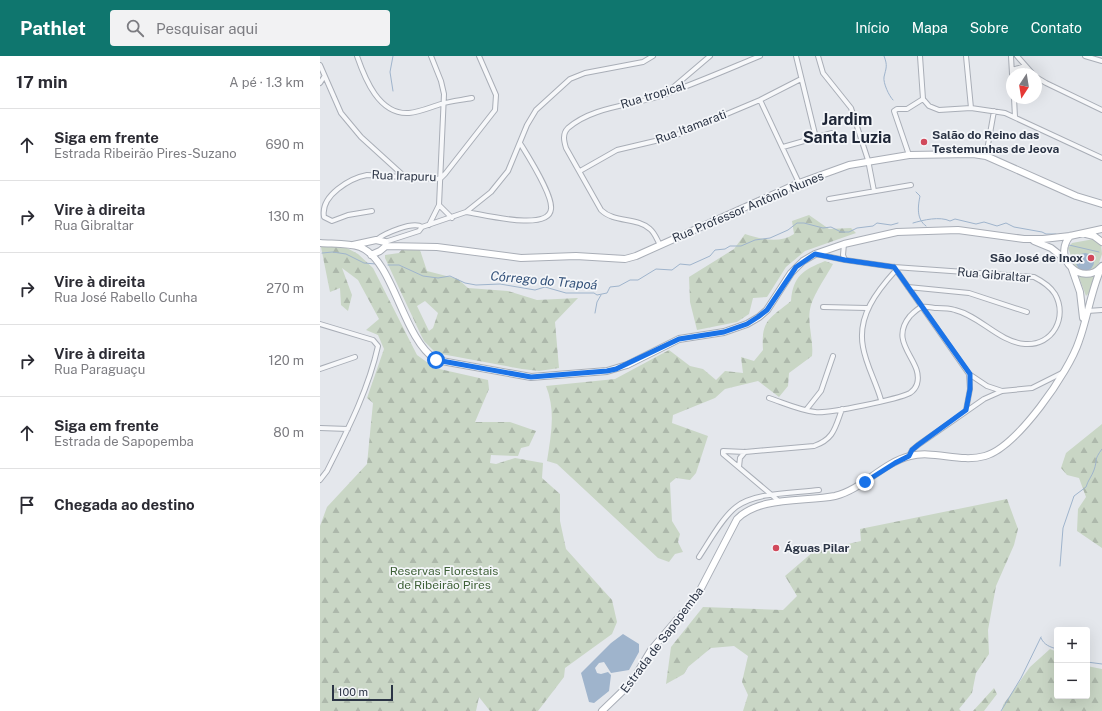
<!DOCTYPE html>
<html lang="pt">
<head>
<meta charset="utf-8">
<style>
	:root { --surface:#fff; --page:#f2f2f3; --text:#2b2b33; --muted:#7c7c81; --line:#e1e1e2; --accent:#0f766e }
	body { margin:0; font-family:"Public Sans",sans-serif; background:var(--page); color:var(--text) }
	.controls { position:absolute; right:12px; bottom:12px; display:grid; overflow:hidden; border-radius:4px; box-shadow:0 4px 16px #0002 }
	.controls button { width:36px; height:36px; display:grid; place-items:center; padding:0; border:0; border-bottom:1px solid var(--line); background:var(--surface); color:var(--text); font:20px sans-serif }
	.compass { position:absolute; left:686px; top:12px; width:36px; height:36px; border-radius:50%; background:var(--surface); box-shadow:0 4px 16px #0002; rotate:192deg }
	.scale { position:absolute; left:12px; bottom:10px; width:61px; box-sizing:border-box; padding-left:4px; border:2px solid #2b3445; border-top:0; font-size:11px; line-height:14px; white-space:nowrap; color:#2b3445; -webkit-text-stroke:3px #f4f6f9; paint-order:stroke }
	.stop { position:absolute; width:12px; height:12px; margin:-9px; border:3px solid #1a73e8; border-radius:50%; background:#fff }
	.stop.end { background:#1a73e8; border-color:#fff; box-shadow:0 1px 4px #0008 }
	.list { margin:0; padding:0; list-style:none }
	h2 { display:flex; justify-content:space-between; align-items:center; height:52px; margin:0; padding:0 16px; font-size:17px }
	h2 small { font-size:13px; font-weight:400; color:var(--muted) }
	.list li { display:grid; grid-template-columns:26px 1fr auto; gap:12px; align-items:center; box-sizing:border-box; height:72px; padding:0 16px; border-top:1px solid var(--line) }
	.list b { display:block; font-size:15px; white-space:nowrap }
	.list p { margin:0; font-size:13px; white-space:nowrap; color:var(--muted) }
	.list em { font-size:13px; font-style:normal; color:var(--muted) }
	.icon { flex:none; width:22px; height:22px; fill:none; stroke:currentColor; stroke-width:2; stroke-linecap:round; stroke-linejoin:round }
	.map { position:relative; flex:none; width:782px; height:655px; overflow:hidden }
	header { display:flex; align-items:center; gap:24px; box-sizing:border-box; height:56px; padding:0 20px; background:var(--accent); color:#fff }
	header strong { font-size:19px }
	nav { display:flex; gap:22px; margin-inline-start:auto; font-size:14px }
	.search { width:280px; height:36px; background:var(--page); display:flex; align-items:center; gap:10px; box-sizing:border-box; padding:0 14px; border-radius:4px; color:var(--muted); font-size:15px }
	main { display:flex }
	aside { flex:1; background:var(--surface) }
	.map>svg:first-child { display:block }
</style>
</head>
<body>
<header>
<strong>Pathlet</strong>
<div class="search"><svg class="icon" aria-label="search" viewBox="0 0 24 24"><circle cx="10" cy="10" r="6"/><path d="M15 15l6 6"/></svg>Pesquisar aqui</div>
<nav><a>Início</a><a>Mapa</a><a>Sobre</a><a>Contato</a></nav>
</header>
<main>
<aside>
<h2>17 min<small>A pé · 1.3 km</small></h2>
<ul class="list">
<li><svg class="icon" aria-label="ahead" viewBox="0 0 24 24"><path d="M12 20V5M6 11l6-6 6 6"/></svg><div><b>Siga em frente</b><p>Estrada Ribeirão Pires-Suzano</p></div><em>690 m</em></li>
<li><svg class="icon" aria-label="right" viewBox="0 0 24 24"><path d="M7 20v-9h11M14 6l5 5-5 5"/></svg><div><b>Vire à direita</b><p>Rua Gibraltar</p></div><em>130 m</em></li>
<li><svg class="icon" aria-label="right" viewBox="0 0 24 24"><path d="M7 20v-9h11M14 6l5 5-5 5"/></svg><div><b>Vire à direita</b><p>Rua José Rabello Cunha</p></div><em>270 m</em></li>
<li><svg class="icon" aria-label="right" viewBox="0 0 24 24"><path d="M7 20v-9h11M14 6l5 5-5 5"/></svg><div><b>Vire à direita</b><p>Rua Paraguaçu</p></div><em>120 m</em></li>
<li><svg class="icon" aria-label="ahead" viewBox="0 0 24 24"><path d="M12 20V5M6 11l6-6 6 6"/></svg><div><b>Siga em frente</b><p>Estrada de Sapopemba</p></div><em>80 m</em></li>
<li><svg class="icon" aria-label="arrive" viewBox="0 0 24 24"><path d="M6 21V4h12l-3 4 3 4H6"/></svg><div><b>Chegada ao destino</b></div></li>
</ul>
</aside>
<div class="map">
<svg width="782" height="655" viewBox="0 0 782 655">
	<defs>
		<pattern id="forest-firs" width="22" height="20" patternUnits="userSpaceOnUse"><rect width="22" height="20" fill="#c9d6c5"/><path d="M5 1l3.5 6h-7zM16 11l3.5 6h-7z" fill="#adb8ab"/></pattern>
	</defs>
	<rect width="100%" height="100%" fill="#e4e7ec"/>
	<!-- forest -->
	<path fill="url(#forest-firs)" fill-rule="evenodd" d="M489 159 509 173 531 172 536 177 485 195 466 211 447 241 433 242 429 258 417 266 377 274 370 246 369 221 414 193 425 178C441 183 459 188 474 178L472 165Z
		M1 191H25L38 198 53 212 97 299 115 312 168 324 169 333 155 366H190L216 375 209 390 201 392 198 400 171 399 170 407 176 408 195 402 223 407 222 422 240 438V465L246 493 292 544 297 566 292 578 245 612 244 621 218 655H170L159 641 156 655H0V470L7 451 47 408 53 347 47 342 64 293 58 279 46 274 59 263 38 224 22 212 32 239 28 255 21 249 20 232 10 236Z
		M99 191 107 215 138 223 148 232 188 235 217 244 258 242 235 266 239 312 219 315 202 313 116 297 104 285 100 277 65 202V199L79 197 83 192ZM105 245 118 257 113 272 109 275 97 250Z
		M505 205 513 208C507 219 495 236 491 249 486 266 494 283 492 300L469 317 468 330 459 341 438 325 405 333 395 342 353 359 352 367 388 380 376 417 370 424 356 422 350 427 352 465 360 478 358 486 363 496 355 498 349 506 338 502 237 408 227 405C231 379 236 355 226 330L295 323 349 294 370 310 383 313 396 324 405 315 423 317 421 301 434 305 443 294C441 264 449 263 471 245 473 220 483 214 505 205Z
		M782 368V492L757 475 758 453 766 441 759 422 747 419 741 412 746 397Z
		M687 443 698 473 694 489 676 530 668 574 669 598 656 617 652 637 639 653 641 655H423L428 639 422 626 428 600 414 590 391 592 368 611 364 618 346 628 351 591 383 551 463 554 477 540 465 520 493 496 541 485 540 473Z
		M730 593 737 596V640H767V610L782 613V655H682L683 649 710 611Z
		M674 632 677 638 664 655H653Z"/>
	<!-- park -->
	<path fill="#c9d6c5" d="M774 183 781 188 782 198 769 237 766 240 748 192 752 187Z"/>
	<!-- water -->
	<path fill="#9fb4cc" d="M756 206a9 9 0 1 1 18 0a9 9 0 1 1-18 0Z
		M303 578 319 588V596L309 614 291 617 284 606 279 607 275 612 277 617 281 618 288 616 291 619 289 635 274 647 269 646 261 617 291 587Z"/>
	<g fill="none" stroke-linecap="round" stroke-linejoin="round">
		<!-- stream -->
		<path stroke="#9fb4cc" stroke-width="1" d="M564 0C568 10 566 12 564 21 563 27 569 40 573 44
			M73 35 70 16 73 0
			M596 136 600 140C598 150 596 163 606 170
			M593 167C603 164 620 160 630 165L635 163 656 168 664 166 677 170 686 167 694 171 722 176 726 178H736
			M749 189 779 196
			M2 197 13 196 26 198 44 207 56 208
			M68 209H79L103 220 118 222 130 220 145 227 156 229 180 228 215 234 225 231 246 237H274L277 239 287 237 290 231 299 230 310 224H318L336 213 352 214 360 208 370 209 390 200 395 194 405 193 410 190H421L435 184 450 182 468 174 477 167H484L503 172 511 171 521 176H529L537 172 553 170 557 167 571 169 578 167
			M275 257 277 246 281 239
			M740 510 743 472 754 440 766 431C768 424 772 420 774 414 778 403 773 405 782 393
			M721 582C724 589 730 591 737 593
			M767 606 782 608
			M681 655 701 622 721 581"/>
		<!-- street casing -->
		<g stroke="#a9aeb7" stroke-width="6">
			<path id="street" d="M37 0C45 23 59 59 89 57 100 56 111 51 121 48 131 45 142 44 152 42
				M476 0 496 82
				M498 0 503 17 531 52 548 104 554 135
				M600 0 603 43
				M646 0 651 52
				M691 0 692 18
				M697 0 713 18
				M765 0 782 5
				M0 9 21 57 41 81 85 121
				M692 14 705 10
				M716 21 726 27 782 54
				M0 27 4 21
				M350 34 390 0
				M694 42 695 61
				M603 43 609 50 619 54 651 52 685 57 782 102
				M440 44 479 127
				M463 91 512 77
				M589 99 574 55 577 53H587L603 43
				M666 100 674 55
				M260 115 297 94 352 81 440 44 481 23
				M509 143 591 129
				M119 149 132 162
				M52 155 28 159 12 165 4 161C0 139 31 122 47 119L120 123 125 118 175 54 176 39 159 0
				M146 156C162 158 229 176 231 153 233 139 208 100 200 87
				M109 169 119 149 124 38 121 25 111 0
				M56 184C65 177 93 165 102 171
				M65 186 99 175 102 171 146 156 171 136 188 115 207 69 216 54 250 23 265 17 323 6 333 0
				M524 188 523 199 525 204
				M340 189C337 184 335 177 330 173 317 161 294 167 281 154L246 92C244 85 242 78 248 72 272 51 308 50 337 41 372 29 406 14 440 0
				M574 211 649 318 667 330 682 335
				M588 231 649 237 707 256
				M503 251 547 252
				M767 255 782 254
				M0 268 53 284 58 290C48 335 27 375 7 415L0 424
				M0 313 35 301
				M449 342C464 347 479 354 495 356 509 358 578 343 590 337 593 335 596 331 597 328 604 304 567 288 590 260 593 257 598 252 602 251 607 250 613 252 617 252 623 252 629 252 635 254 660 260 679 286 705 288 733 290 748 261 735 238 730 230 722 225 714 221L574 211 525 204 496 198
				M561 344C556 326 546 309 543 291 537 260 557 235 576 214
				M486 354 501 335 513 300
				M646 354 650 333 649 318
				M0 372 28 373
				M589 400 592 394 598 389 664 343 682 335 712 332 742 317
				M419 411 420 402 425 396
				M460 446 403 398V395L425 396 494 390C514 383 515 372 522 353
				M379 501C389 486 402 462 416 451 435 436 475 437 499 434"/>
		</g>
		<!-- secondary casing -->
		<g stroke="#a9aeb7" stroke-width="8">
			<path id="secondary" d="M766 178 774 180 782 186
				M750 180C731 203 763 231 781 211
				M714 185 731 192 745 203
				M0 187C13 188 28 187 40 191 74 204 82 282 116 304L211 321 287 315 307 309 359 283 404 276 427 268 439 261 447 254 471 217 483 205 495 198 524 188 577 176 638 174 704 183H723L750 180 782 173
				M33 189 56 184 65 186 66 190
				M66 190 117 191 201 202 256 200 305 203 316 200 479 127 529 109 589 99 653 98 666 100 756 140 782 148
				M51 199 60 195 66 190
				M752 213 760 236 763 262
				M282 655 311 627 331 594 377 540 417 463C439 440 485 446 515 440 543 433 562 407 590 400 614 394 640 407 665 400 697 391 749 316 759 285 768 260 771 234 782 210"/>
		</g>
		<!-- street -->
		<use href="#street" stroke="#f7f8fa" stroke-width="4"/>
		<!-- secondary -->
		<use href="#secondary" stroke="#fff" stroke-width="6"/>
	</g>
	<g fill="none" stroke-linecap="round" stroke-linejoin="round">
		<!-- route -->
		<path stroke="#1a73e8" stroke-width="5" d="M116 304 211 321 287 315 296 313 359 283 404 276 427 268 438 261 447 254 476 211 495 198 525 204 574 211 650 318V333L646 354 598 389 592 394 589 400 575 407 545 426"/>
	</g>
	<!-- markers -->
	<g fill="#d1495b" stroke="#f4f6f9" stroke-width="1.5">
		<circle cx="604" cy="86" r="4"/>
		<circle cx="771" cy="202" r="4"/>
		<circle cx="456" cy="492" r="4"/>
	</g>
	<g text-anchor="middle" stroke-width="3.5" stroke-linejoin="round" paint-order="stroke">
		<!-- street labels -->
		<g font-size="12" fill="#2b3445" stroke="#f4f6f9">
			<text transform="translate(333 39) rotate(-17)" y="4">Rua tropical</text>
			<text transform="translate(371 71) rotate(-21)" y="4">Rua Itamarati</text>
			<text transform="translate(84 120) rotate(2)" y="4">Rua Irapuru</text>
			<text transform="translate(428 151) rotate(-23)" y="4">Rua Professor Antônio Nunes</text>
			<text transform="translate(674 219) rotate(5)" y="4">Rua Gibraltar</text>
			<text transform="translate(342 584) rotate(-53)" y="4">Estrada de Sapopemba</text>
		</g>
		<!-- poi labels -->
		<g font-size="12" font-weight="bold" fill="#2b3445" stroke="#f4f6f9" text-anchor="start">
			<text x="612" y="83">Salão do Reino das<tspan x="612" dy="14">Testemunhas de Jeova</tspan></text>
			<text x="763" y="206" text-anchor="end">São José de Inox</text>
			<text x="464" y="496">Águas Pilar</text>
		</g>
		<!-- park labels -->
		<g font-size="12" fill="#3f6138" stroke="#f4f6f9">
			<text x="124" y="519">Reservas Florestais<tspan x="124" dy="14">de Ribeirão Pires</tspan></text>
		</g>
		<!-- water labels -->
		<g font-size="13" font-style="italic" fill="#34527a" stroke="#f4f6f9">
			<text transform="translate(224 224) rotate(5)" y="5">Córrego do Trapoá</text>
		</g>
		<!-- district labels -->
		<g font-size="16" font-weight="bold" fill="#1d2536" stroke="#f4f6f9">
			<text x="527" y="69">Jardim<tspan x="527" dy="18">Santa Luzia</tspan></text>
		</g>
	</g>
</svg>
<div class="controls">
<button>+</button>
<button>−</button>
</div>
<svg class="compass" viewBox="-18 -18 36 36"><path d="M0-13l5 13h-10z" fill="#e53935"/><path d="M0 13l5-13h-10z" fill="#7c7c81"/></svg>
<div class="scale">100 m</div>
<div class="stop" style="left:116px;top:304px"></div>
<div class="stop end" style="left:545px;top:426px"></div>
</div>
</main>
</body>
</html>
